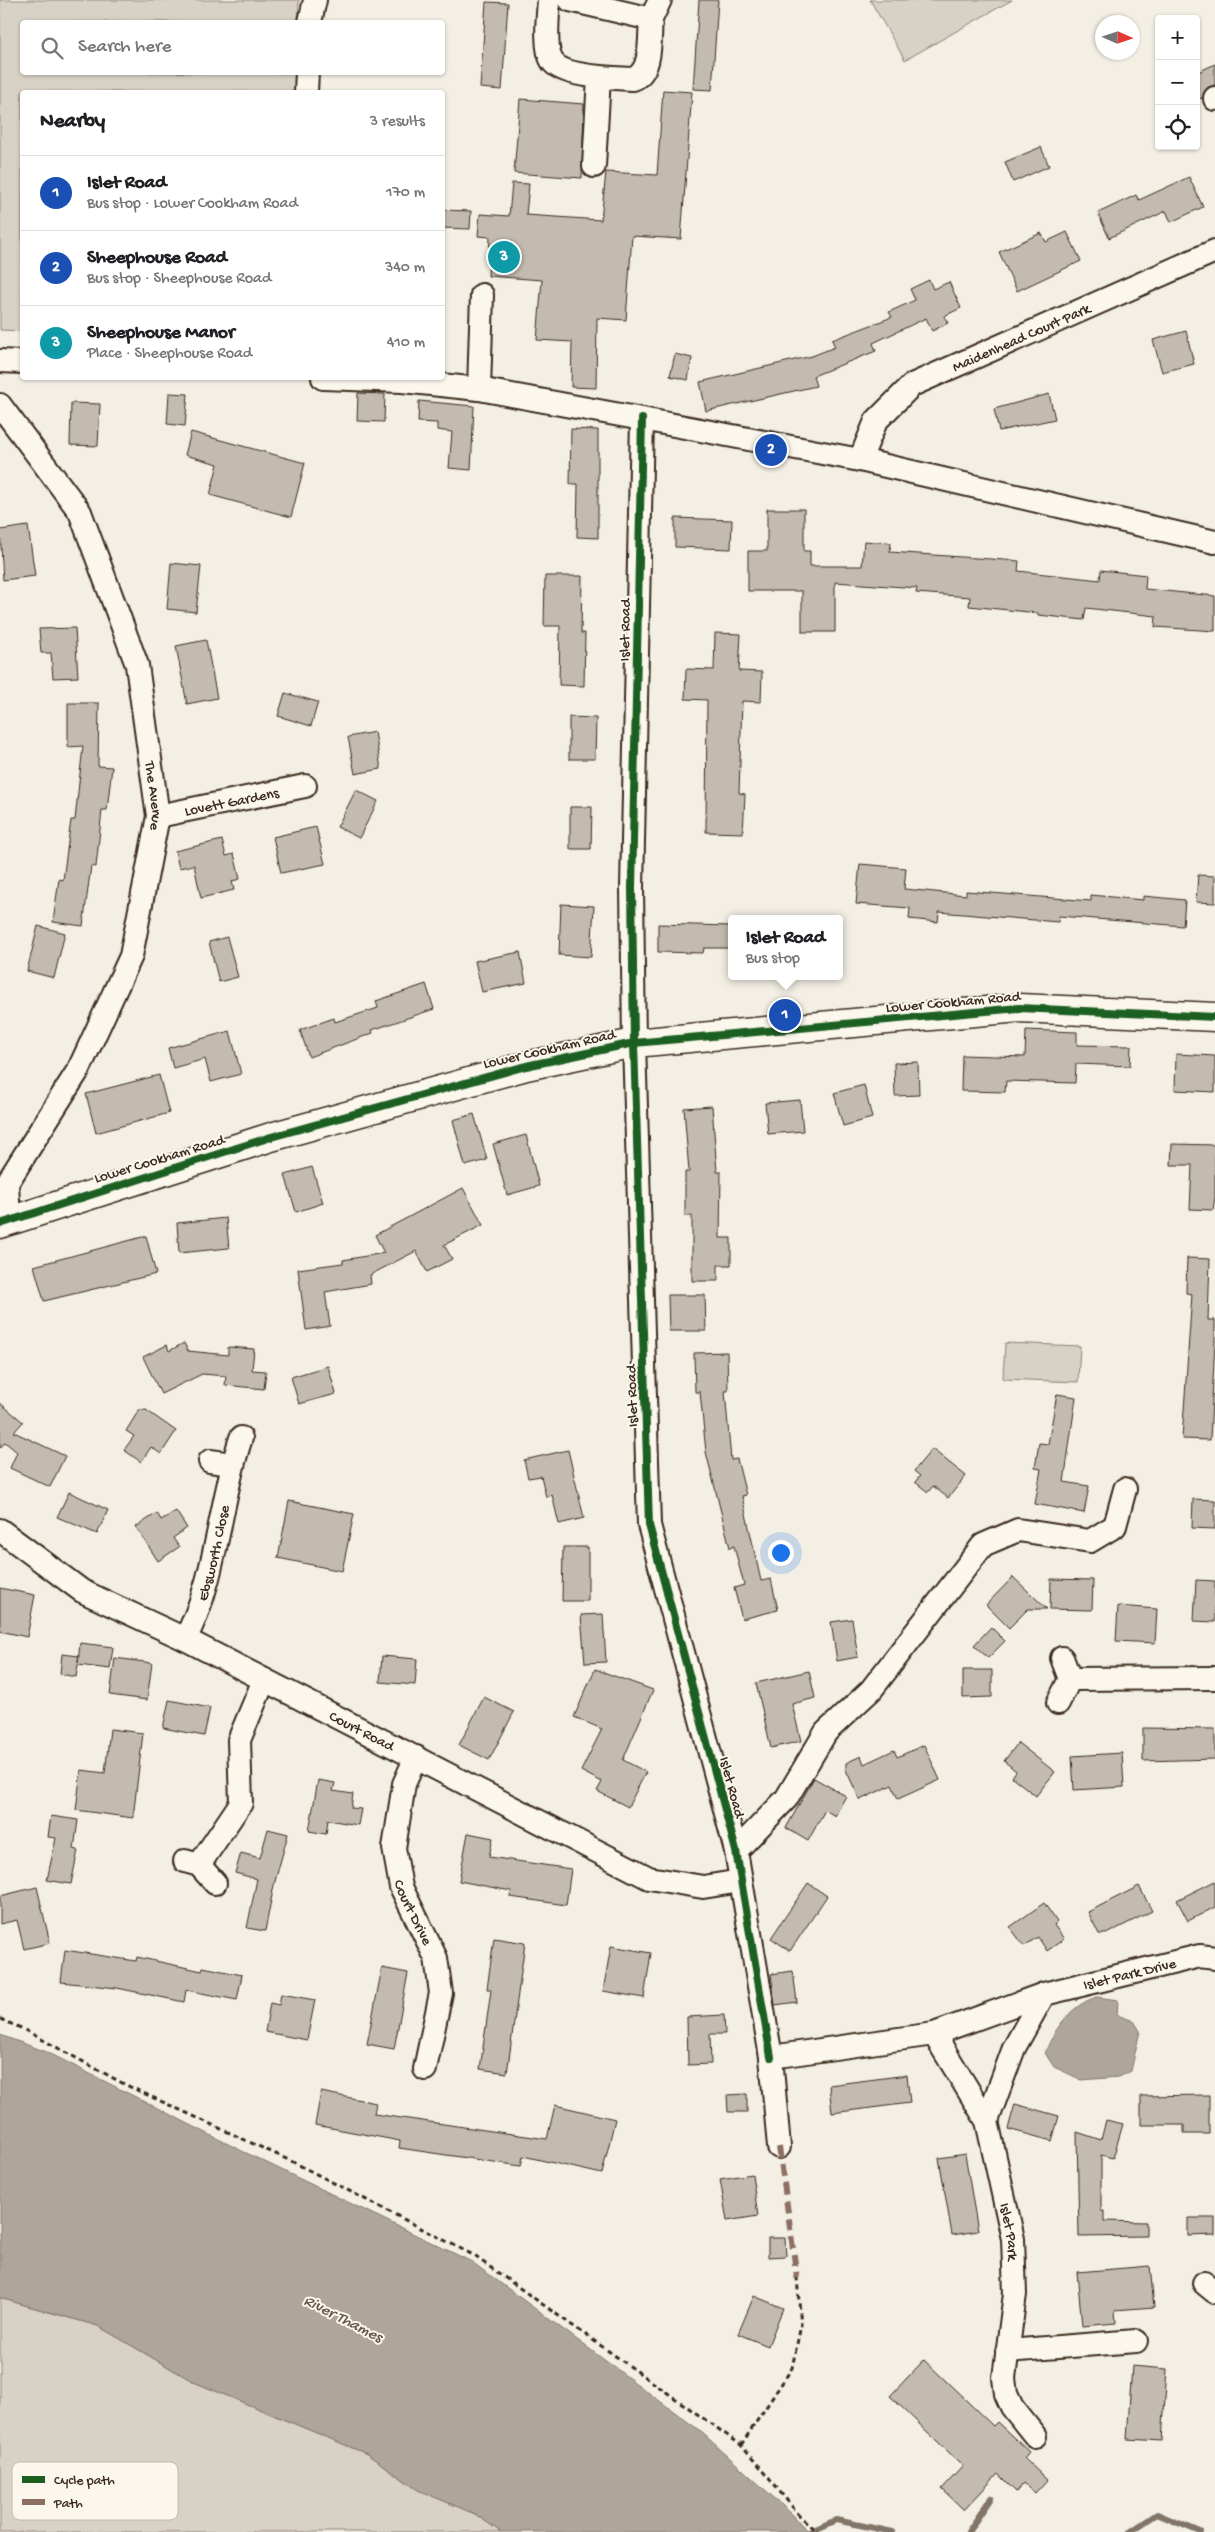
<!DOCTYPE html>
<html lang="en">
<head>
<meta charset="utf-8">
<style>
	:root { --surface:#fff; --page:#f6f6f6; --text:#202124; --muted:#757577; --line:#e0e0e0; --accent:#d1495b }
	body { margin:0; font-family:"Gochi Hand",sans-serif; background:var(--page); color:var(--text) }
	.controls { position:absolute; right:15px; top:15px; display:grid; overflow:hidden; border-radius:5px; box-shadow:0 1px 4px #0004 }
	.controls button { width:45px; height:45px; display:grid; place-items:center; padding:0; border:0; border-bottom:1px solid var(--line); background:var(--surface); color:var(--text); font:25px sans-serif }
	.compass { position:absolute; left:1095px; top:15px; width:45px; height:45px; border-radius:50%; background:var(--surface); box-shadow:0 1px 4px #0004; rotate:93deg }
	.you { position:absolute; left:780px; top:1552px; width:18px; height:18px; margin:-12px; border:4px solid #fff; border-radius:50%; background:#1a73e8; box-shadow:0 0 0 8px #1a73e833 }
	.badge { display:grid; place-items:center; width:32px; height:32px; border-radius:50%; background:var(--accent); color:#fff; font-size:16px; font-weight:700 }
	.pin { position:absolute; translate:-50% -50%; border:2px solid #fff; box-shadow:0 1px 5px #0006 }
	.popup { position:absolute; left:728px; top:915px; width:115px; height:65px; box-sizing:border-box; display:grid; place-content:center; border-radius:5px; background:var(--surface); filter:drop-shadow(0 1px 4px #0005); font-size:16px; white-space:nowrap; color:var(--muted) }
	.popup b { font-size:19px; color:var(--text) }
	.popup::after { content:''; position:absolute; left:50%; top:100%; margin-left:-10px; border:10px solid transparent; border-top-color:var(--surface) }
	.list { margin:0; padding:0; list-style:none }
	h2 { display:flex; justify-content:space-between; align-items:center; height:65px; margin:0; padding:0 20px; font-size:21px }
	h2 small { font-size:16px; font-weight:400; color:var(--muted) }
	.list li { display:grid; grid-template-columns:32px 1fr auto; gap:15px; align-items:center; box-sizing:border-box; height:75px; padding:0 20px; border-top:1px solid var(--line) }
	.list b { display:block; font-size:19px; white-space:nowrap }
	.list p { margin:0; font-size:16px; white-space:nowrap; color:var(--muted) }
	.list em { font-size:16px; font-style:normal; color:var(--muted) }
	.icon { flex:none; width:28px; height:28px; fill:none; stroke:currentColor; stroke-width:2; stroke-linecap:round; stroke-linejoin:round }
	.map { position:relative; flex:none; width:1215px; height:2532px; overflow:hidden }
	.search { position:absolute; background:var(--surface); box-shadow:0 1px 4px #0004; left:20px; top:20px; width:425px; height:55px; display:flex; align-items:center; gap:12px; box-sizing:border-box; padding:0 18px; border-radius:5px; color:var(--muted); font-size:19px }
	.panel { position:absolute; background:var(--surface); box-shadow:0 1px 4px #0004; left:20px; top:90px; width:425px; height:290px; border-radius:5px }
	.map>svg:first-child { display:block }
</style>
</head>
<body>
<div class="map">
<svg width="1215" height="2532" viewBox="0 0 1215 2532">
	<rect width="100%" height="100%" fill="#f3efe4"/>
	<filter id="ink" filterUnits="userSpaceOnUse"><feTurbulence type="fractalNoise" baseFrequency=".02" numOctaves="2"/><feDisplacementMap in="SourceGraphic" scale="10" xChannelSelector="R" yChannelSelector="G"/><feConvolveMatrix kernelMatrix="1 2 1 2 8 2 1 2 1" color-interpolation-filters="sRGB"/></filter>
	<g filter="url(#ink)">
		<!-- green -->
		<path fill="#d8d1c6" stroke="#8a7e72" d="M0 0H299L298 22H22V72L297 73 296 92H22V331L0 330Z
			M870 0H1012L905 60Z
			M1005 1343 1080 1346 1078 1382 1003 1379Z
			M0 2298 98 2326 194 2382 367 2454 418 2490 475 2514 501 2532H0Z"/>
		<!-- water -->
		<path fill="#afa69a" stroke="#817468" d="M1097 1997 1118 2000 1117 2015 1134 2021 1140 2031 1131 2071 1119 2077 1082 2080 1054 2067 1045 2053C1054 2029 1072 2004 1097 1997Z
			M0 2035 47 2052 240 2150 472 2262 699 2430 794 2516 808 2532H501L475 2514 418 2490 367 2454 194 2382 98 2326 0 2298Z"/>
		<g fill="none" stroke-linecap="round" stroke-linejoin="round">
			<!-- stream -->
			<path stroke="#817468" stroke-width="6" d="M809 2532 836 2520 893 2532
				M968 2532 991 2498
				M1130 2532 1157 2514 1200 2532"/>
		</g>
		<!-- building -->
		<path fill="#c3bbb0" stroke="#3b2a1e" d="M699 0H718L712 90 693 89Z
			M486 2 508 3 502 90 480 88Z
			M1215 64V85L1208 87 1202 98 1196 100V73Z
			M663 90 692 92 681 239 632 236 626 320 597 318 596 388 571 387 572 342 537 340 542 280 488 276 490 237 478 236 480 214 509 216 512 183 529 184 526 215 601 220 606 172 657 175Z
			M520 99 584 104 582 178 514 173Z
			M1041 147 1049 166 1013 182 1005 162Z
			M1189 177 1203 207 1171 222 1166 211 1109 238 1098 213 1136 195 1139 200Z
			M442 210 471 211 470 229 442 228Z
			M1067 232 1081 261 1017 291 999 252 1041 233 1046 242Z
			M929 280 933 289 949 282 961 308 944 316 948 323 932 331 926 318 873 343 876 351 813 376 816 386 706 411 700 382 812 356 835 347 832 340 892 317 889 312 915 300 910 289Z
			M1186 331 1194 364 1162 372 1153 340Z
			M675 354 692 358 688 380 670 376Z
			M169 393 188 394 185 426 167 424Z
			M358 393 385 394 384 422 357 421Z
			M1049 394 1055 419 999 431 994 409Z
			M419 401 474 406 471 470 449 468 452 432 437 430V423L418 422Z
			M71 403 100 404 98 446 70 445Z
			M571 429 598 430V538L577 537 578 484H570Z
			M191 432 305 463 291 517 210 495 218 464 185 455Z
			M767 509H804V551H810V566H862L864 541 891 543 890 552 1019 561 1018 571 1100 580 1101 570 1146 575 1145 589 1215 596V631L1155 627 1156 616 1086 608 1084 620 1038 615V613L969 606 970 597 916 593 917 588 835 582V632H802V591H748V551H767Z
			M675 518 732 520 731 549 675 547Z
			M28 526 35 576 3 580 0 530Z
			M171 563 201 566 196 612 167 609Z
			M545 576H582L581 633H585L584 686 559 685 560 626H544Z
			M75 628 78 677 53 678 51 653H41L39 629Z
			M715 633 741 634 739 671 762 672 761 702 742 701 739 793 745 794 743 833 706 832 707 700 685 699 686 669 714 670Z
			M206 640 217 698 187 704 176 646Z
			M285 693 318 702 311 726 278 716Z
			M68 703H99L98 766 112 767 107 810H102L96 867 91 866 83 926 53 922 59 879 63 880 71 820H75L83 746 68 747Z
			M569 717 596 718 595 759H569Z
			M375 732 381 769 355 774 348 737Z
			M356 790 378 801 359 838 337 827Z
			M570 807H592L591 849H570Z
			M316 827 325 864 281 873 273 837Z
			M222 840 226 856 234 854 240 879 232 881 234 890 201 898 194 865 179 868 175 851Z
			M860 864 906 868 904 889 966 895V891L1091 901V895L1143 900V896L1185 900 1183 926 1059 916 1058 922 939 912 938 922 909 919 910 908 856 904Z
			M1198 875 1215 876V903L1196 902Z
			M561 904 594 906 591 957 559 955Z
			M658 924 731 926V948H704L703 953 658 952Z
			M38 926 65 933 54 978 27 971Z
			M227 937 238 977 219 982 209 942Z
			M520 952 526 983 482 992 475 961Z
			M426 984 434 1009 372 1030 373 1033 309 1057 300 1030 334 1018 335 1022 378 1008 376 1001Z
			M1026 1030 1077 1032V1045L1131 1046 1130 1066 1076 1064 1075 1083 1006 1081 1005 1092 961 1091 962 1055 1025 1057Z
			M230 1031 241 1074 211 1082 205 1059 173 1068 168 1048Z
			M1176 1054 1215 1056V1092L1175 1090Z
			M918 1062 919 1095 895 1096 894 1063Z
			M159 1075 169 1113 96 1133 86 1094Z
			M864 1085 872 1118 843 1126 834 1093Z
			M800 1100 803 1131 768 1134 765 1103Z
			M712 1106 717 1172H721L720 1238H731V1265H718V1281H692V1216H685V1172H689L684 1108Z
			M474 1114 487 1160 465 1166 453 1120Z
			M526 1135 539 1186 507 1195 493 1144Z
			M1172 1144 1215 1145V1197L1213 1210 1190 1209 1192 1165H1171Z
			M312 1167 323 1203 296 1212 285 1175Z
			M463 1188 483 1225 444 1245 452 1259 427 1272 416 1251 370 1275 371 1284 325 1292 330 1326 306 1330 298 1269 343 1263V1260L384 1253 375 1235Z
			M226 1218 229 1248 179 1253 177 1223Z
			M146 1236 156 1274 44 1301 34 1266Z
			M1187 1258 1210 1259 1208 1320H1215V1342L1210 1440 1182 1439 1192 1294 1186 1293Z
			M668 1295H705L706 1331H669Z
			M184 1343 188 1351 228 1355V1347L254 1349 252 1370 266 1371 264 1389 225 1385 226 1376 202 1374 161 1394 143 1357 167 1345 169 1351Z
			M727 1352 728 1391H725L731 1460 737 1459 746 1495 742 1496 761 1581 771 1579 778 1610 742 1619 734 1588 744 1585 734 1546 730 1548 706 1452 700 1392H695L694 1353Z
			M328 1366 336 1394 299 1404 291 1377Z
			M1057 1394 1076 1397 1064 1482 1089 1486 1084 1513 1035 1504 1041 1469 1035 1468 1039 1443 1048 1444Z
			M0 1403 23 1422 14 1432 65 1456 50 1487 10 1468 17 1452 5 1442 0 1448Z
			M139 1410H146L176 1431 161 1454 151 1447 141 1462 124 1450 134 1436 126 1431Z
			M932 1449 966 1476 948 1498 933 1486 928 1492 915 1482 920 1476 914 1471Z
			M568 1450 584 1518 559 1524 552 1495 546 1497 541 1476 528 1478 524 1460Z
			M69 1492 108 1510 97 1534 57 1517Z
			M1193 1499 1215 1500V1529L1192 1528Z
			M289 1501 354 1514 342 1571 278 1558Z
			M176 1511 187 1528 173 1538 179 1547 158 1561 136 1527 157 1513 161 1520Z
			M563 1547H588V1601H562Z
			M1013 1577 1047 1609H1028L1009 1628 986 1605Z
			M1051 1579 1093 1580 1092 1610 1050 1609Z
			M1196 1580 1215 1581V1622L1194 1621Z
			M0 1588 35 1595 27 1637 0 1631Z
			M1118 1606 1157 1609 1155 1643 1116 1641Z
			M603 1614 606 1662 585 1663 581 1615Z
			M852 1619 858 1657 837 1661 831 1622Z
			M991 1627 1005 1641 988 1658 974 1645Z
			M80 1643 113 1647 110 1669 78 1665 76 1677 60 1674 62 1654 79 1656 78 1663Z
			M382 1656 417 1659 415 1685 380 1682Z
			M115 1658 152 1663 147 1700 110 1695Z
			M595 1669 653 1690 623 1760 646 1772 628 1807 597 1791 602 1782 581 1771 602 1729 574 1717Z
			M963 1670H992V1697L963 1698Z
			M809 1671 815 1698 792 1704 801 1741 771 1748 756 1683Z
			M484 1697 514 1712 489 1760 459 1745Z
			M169 1700 210 1708 204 1736 163 1728Z
			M1143 1728 1215 1729V1759L1143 1761Z
			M110 1729 143 1733 133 1818 76 1810 81 1770 105 1773Z
			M1018 1743 1055 1772 1036 1796 1012 1777 1016 1771 1004 1761Z
			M924 1745 940 1780 898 1799 892 1785 860 1800 846 1770V1763L861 1756 864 1764 894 1750 897 1757Z
			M1122 1753 1124 1787 1074 1790 1072 1756Z
			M814 1778 846 1796 835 1816 825 1810 808 1841 786 1828Z
			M318 1780 335 1783 333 1791 353 1794 351 1808 361 1809 358 1825 328 1820 326 1834 309 1831Z
			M51 1816 78 1820 74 1849 78 1850 71 1884 47 1880 56 1838 48 1837Z
			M268 1829 288 1834 274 1885 265 1931 247 1928 257 1879 235 1873 241 1853 260 1858Z
			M468 1833 493 1838 489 1857 571 1869 566 1905 510 1897 511 1891 459 1881Z
			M1215 1881V1907L1188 1921 1177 1900Z
			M808 1883 827 1896 790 1951 771 1938Z
			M1139 1886 1152 1911 1106 1934H1099L1088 1912Z
			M37 1887 50 1943 24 1949 17 1920 0 1924V1896Z
			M1044 1903 1057 1922 1054 1925 1064 1939 1047 1951 1038 1937 1024 1946 1010 1927Z
			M494 1938 525 1943 507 2073 480 2069 491 1990 487 1989Z
			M611 1946 651 1953 644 1998 603 1991Z
			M65 1950 136 1961 137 1957 202 1971 203 1967 242 1975 237 2000 186 1990 184 2002 117 1988 61 1982Z
			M382 1968 408 1973 394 2049 367 2044Z
			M793 1971 797 2002 775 2005 771 1974Z
			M281 1994 315 2000 307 2040 265 2032 270 2003 279 2005Z
			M724 2015 725 2034H710L711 2064 688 2065 687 2017Z
			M907 2075 910 2103 832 2113 829 2085Z
			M321 2092 376 2103 374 2114 547 2139 555 2105 615 2119 602 2174 523 2156 521 2166 399 2148 400 2141 315 2125Z
			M747 2094V2112H728L727 2095Z
			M1209 2095V2134H1184V2125H1141V2096Z
			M1015 2104 1059 2116 1052 2141 1008 2129Z
			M1106 2120 1123 2124 1113 2158 1101 2155V2211H1104V2221L1146 2222V2236L1079 2237 1077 2132 1101 2140Z
			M965 2154 978 2231 952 2235 939 2158Z
			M752 2174 758 2216 727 2221 720 2179Z
			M1188 2218H1215V2235L1188 2236Z
			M768 2238H785L786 2256 768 2257Z
			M1150 2266 1154 2307 1115 2310 1116 2323 1082 2326 1077 2272Z
			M754 2296 783 2308 768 2346 738 2334Z
			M924 2360 993 2426 997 2422 1029 2452 1024 2458 1047 2480 1035 2493 1024 2483 1016 2492 998 2474 964 2510 942 2489 963 2466 890 2396Z
			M1132 2366 1167 2369 1162 2441 1127 2439Z"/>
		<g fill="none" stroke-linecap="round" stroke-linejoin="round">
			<!-- minor casing -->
			<g stroke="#3b2a1e" stroke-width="26">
				<g id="minor">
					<path d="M549 0C548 15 544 48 552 61 562 77 614 78 633 79 653 71 649 39 651 19"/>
					<path d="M570 0 651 19 660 0"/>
					<path d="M310 22 315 0"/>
					<path d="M306 92 307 72"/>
					<path d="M1215 98V99"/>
					<path d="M594 166 599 77"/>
					<path d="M0 361 22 362"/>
					<path d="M323 378 402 381 479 389 642 419 860 460 1215 542"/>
					<path d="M479 389 482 295"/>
					<path id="s1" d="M0 405 80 512 137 665 158 816 131 956 79 1069 7 1183 9 1220"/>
					<path d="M642 419 632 888 634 1043 649 1525 736 1851 771 2057"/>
					<path id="s2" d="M860 460 876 421 912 385 1215 251"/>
					<path id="s3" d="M158 816 305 786"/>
					<path d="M210 1461 232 1464"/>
					<path id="s4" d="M0 1530 82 1591 185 1639 649 1878 703 1887 741 1881"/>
					<path id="s5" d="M185 1639C217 1579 219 1503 241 1438"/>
					<path d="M1070 1679 1215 1678"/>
					<path d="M1058 1703 1070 1679 1062 1658"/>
					<path id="s6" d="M416 1757 404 1784 394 1848 401 1887 436 1958 441 1993 425 2069"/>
					<path d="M736 1851 786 1799 826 1732 871 1690 983 1545 1018 1530 1090 1541 1115 1526 1125 1489"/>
					<path d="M185 1861 199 1865 215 1883"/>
					<path d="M199 1865 241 1803 239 1740 264 1680"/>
					<path id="s7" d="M934 2034 987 2121 1013 2239 1015 2294 1004 2378 1006 2394 1012 2407 1035 2436"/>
					<path d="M987 2121 1014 2048 1044 1994"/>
					<path id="s8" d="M779 2147 771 2057 934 2034 1044 1994 1200 1956 1215 1958"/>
					<path d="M1204 2283 1215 2292"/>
					<path d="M1007 2351 1136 2341"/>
				</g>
			</g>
			<!-- major casing -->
			<g stroke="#3b2a1e" stroke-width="31">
				<path id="major" d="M0 1224 271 1137 526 1066 634 1043 1019 1008 1215 1017"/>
			</g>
			<!-- path -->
			<path stroke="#3b2a1e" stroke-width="3" stroke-dasharray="5 4" stroke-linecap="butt" d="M0 2019 21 2028 126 2085 295 2163 473 2255 741 2445 800 2516 817 2532
				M741 2445 792 2368 801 2325 797 2278"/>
			<!-- minor -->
			<use href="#minor" stroke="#fbf7ec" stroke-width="22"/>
			<!-- major -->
			<use href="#major" stroke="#fbf7ec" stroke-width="28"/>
			<!-- quiet -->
			<path stroke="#8d6e63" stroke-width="6" stroke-dasharray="12 6" stroke-linecap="butt" d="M779 2147 797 2278"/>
			<!-- cycleway casing -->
			<g stroke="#fbf7ec" stroke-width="11">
				<path id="cycleway" d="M642 419 632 888 634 1043 649 1525 736 1851 771 2057
					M0 1224 271 1137 526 1066 634 1043 1019 1008 1215 1017"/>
			</g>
			<!-- cycleway -->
			<use href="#cycleway" stroke="#1b5e20" stroke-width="8"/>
		</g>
	</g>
	<g text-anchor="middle" stroke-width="4" stroke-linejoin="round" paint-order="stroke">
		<!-- street labels -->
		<g font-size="15" fill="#3b2a1e" stroke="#fbf7ec">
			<text dy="5" stroke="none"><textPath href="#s2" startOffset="212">Maidenhead Court Park</textPath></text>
			<text transform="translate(624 630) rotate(-89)" y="5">Islet Road</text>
			<text dy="5" stroke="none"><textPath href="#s1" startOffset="429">The Avenue</textPath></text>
			<text dy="5" stroke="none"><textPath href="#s3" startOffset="75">Lovett Gardens</textPath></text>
			<text transform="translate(953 1001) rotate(-5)" y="5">Lower Cookham Road</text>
			<text transform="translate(549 1048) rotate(-13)" y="5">Lower Cookham Road</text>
			<text transform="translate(159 1158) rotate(-17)" y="5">Lower Cookham Road</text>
			<text transform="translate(631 1396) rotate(-92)" y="5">Islet Road</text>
			<text dy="5" stroke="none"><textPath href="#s5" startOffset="91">Ebsworth Close</textPath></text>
			<text dy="5" stroke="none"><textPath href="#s4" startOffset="415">Court Road</textPath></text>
			<text transform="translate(733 1787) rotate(75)" y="5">Islet Road</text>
			<text dy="5" stroke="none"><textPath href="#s6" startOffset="162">Court Drive</textPath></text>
			<text dy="5" stroke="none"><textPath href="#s8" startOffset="460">Islet Park Drive</textPath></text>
			<text dy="5" stroke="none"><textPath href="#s7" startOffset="215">Islet Park</textPath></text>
		</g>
		<!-- water labels -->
		<g font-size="16" font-style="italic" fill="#645549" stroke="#fbf7ec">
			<text transform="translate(344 2317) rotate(27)" y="6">River Thames</text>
		</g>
	</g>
	<!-- legend -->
	<rect x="12" y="2462" width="166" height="58" rx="8" fill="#fbf7ec" stroke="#c1baae" stroke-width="1"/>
	<rect x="22" y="2476" width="23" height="7" fill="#1b5e20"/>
	<rect x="22" y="2499" width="23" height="6" fill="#8d6e63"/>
	<g font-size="14" fill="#3b2a1e">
		<text x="54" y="2484">Cycle path</text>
		<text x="54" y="2507">Path</text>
	</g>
</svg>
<div class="controls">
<button>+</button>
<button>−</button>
<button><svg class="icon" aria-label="locate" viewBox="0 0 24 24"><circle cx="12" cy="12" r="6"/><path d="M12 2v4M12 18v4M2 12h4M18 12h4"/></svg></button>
</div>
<svg class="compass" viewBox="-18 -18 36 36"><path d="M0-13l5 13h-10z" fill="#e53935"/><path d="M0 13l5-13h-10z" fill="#757577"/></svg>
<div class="you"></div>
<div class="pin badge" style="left:785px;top:1015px;background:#1a4fb4">1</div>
<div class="popup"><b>Islet Road</b>Bus stop</div>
<div class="pin badge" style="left:771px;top:450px;background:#1a4fb4">2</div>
<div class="pin badge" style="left:504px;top:257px;background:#0f9aa8">3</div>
<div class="search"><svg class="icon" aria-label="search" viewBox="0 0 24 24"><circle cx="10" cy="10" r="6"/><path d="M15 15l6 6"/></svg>Search here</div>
<section class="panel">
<h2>Nearby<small>3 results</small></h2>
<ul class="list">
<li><span class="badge" style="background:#1a4fb4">1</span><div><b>Islet Road</b><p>Bus stop · Lower Cookham Road</p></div><em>170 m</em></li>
<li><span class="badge" style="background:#1a4fb4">2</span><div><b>Sheephouse Road</b><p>Bus stop · Sheephouse Road</p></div><em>340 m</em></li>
<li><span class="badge" style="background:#0f9aa8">3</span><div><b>Sheephouse Manor</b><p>Place · Sheephouse Road</p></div><em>410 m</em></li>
</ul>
</section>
</div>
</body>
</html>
